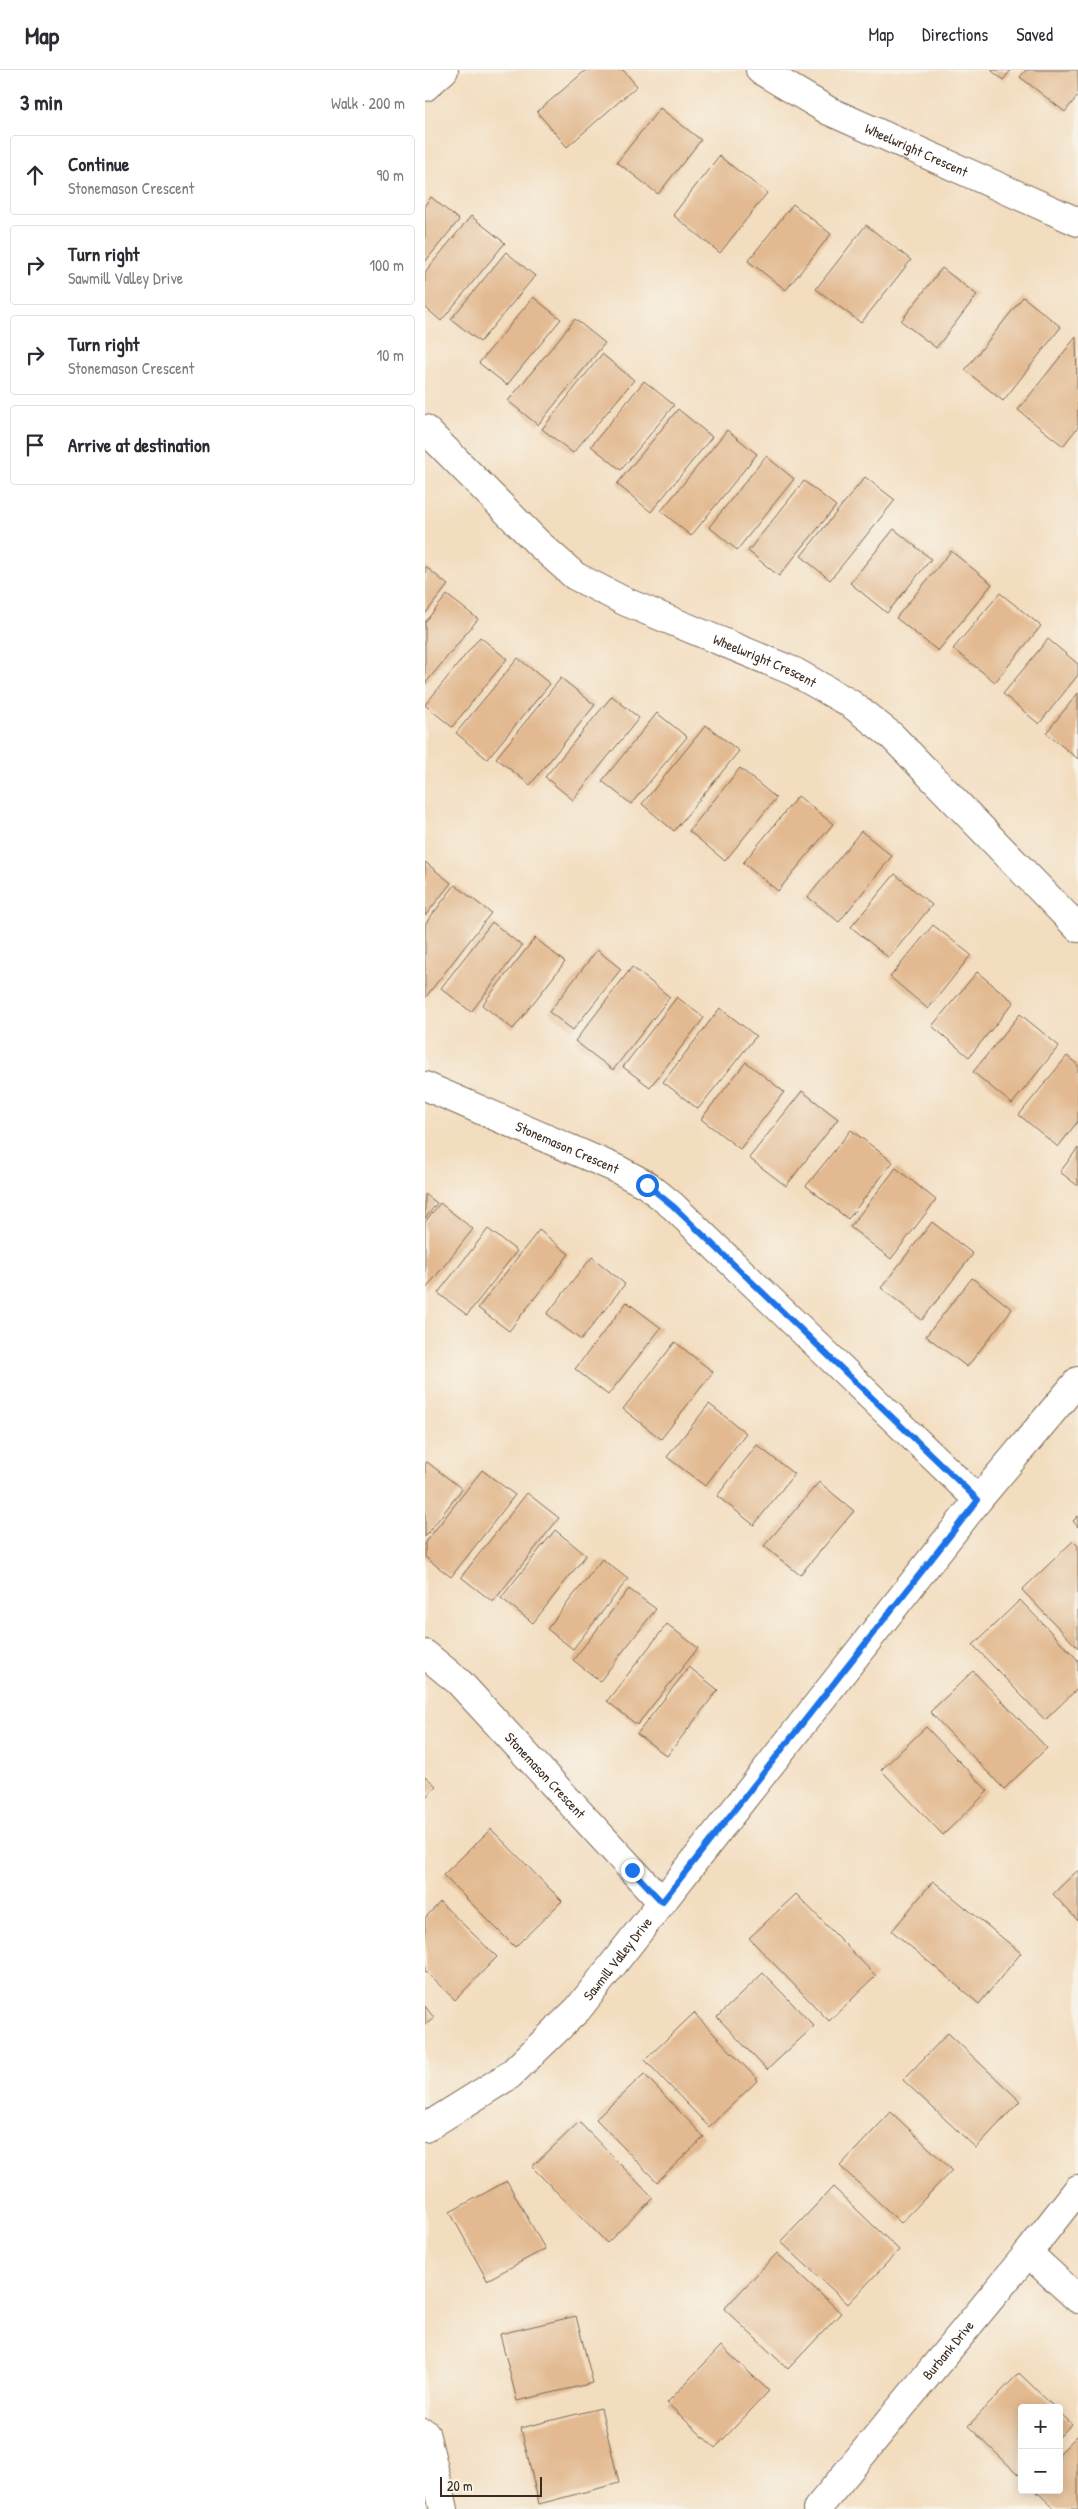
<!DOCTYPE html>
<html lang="en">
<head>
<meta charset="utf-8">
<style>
	:root { --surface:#fff; --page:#f2f2f3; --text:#2b2b33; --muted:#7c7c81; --line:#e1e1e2 }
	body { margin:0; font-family:"Patrick Hand",sans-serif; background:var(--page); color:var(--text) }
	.controls { position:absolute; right:15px; bottom:15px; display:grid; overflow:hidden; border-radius:5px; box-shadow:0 2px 12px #0003 }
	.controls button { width:45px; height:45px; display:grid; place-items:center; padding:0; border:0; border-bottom:1px solid var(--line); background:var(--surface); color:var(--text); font:25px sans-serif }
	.scale { position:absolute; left:15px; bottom:12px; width:102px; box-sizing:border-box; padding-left:5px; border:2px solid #3b2a1e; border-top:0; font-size:14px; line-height:18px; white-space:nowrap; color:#3b2a1e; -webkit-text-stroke:4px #f7f3e8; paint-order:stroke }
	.stop { position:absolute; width:15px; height:15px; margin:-11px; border:4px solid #1a73e8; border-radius:50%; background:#fff }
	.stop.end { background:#1a73e8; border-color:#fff; box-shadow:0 1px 5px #0008 }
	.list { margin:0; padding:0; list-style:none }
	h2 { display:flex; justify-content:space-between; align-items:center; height:65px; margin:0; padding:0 20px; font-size:21px }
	h2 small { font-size:16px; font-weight:400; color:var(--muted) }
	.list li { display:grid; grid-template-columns:32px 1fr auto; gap:15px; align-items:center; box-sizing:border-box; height:80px; margin:0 10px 10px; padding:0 10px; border:1px solid var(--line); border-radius:5px }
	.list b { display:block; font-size:19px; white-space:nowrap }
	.list p { margin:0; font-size:16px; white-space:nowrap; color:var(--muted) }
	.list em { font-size:16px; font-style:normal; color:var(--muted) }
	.icon { flex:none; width:28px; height:28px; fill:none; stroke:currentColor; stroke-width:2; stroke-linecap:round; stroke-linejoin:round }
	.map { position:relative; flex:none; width:653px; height:2439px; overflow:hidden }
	header { display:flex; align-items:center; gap:30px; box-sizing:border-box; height:70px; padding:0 25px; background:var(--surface); border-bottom:1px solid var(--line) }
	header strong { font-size:24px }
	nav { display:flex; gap:28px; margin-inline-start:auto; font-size:18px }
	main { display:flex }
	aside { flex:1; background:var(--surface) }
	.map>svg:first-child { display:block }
</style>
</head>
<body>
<header>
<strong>Map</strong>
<nav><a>Map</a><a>Directions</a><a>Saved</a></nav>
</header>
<main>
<aside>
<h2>3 min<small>Walk · 200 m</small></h2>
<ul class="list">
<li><svg class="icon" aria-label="ahead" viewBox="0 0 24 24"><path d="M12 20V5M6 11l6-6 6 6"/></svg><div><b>Continue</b><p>Stonemason Crescent</p></div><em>90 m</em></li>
<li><svg class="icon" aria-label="right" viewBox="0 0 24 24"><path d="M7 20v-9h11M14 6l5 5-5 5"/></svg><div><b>Turn right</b><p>Sawmill Valley Drive</p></div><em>100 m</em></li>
<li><svg class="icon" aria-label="right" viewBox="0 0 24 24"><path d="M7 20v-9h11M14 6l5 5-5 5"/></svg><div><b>Turn right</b><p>Stonemason Crescent</p></div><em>10 m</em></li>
<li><svg class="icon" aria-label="arrive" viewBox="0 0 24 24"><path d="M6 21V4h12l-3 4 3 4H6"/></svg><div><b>Arrive at destination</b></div></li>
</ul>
</aside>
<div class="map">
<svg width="653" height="2439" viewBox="0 0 653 2439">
	<rect width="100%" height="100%" fill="#f7f3e8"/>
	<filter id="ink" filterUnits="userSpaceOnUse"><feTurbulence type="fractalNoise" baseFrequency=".02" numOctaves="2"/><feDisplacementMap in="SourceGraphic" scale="10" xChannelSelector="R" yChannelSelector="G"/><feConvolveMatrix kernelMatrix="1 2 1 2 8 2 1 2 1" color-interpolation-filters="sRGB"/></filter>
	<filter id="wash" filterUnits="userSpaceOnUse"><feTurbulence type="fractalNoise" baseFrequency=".0096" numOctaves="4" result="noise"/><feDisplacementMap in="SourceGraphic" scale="20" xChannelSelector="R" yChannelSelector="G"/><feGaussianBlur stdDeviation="1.12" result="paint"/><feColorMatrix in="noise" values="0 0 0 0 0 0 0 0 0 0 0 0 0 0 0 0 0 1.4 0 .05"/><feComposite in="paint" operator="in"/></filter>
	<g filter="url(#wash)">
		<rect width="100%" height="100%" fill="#f3ddbf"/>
		<g id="blocks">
			<!-- building -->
			<path fill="#e2b990" d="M161 0H198L212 16 142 77 112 42Z
				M566 0H586L578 10Z
				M601 0H653V25L640 42 595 7Z
				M235 38 276 70 233 124 192 92Z
				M294 86 342 123 295 183 248 145Z
				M6 127 34 150 0 192V135Z
				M368 134 406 164 361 220 323 191Z
				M46 146 80 173 16 251 0 237V202Z
				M441 155 486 190 436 253 391 219Z
				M81 182 110 206 55 272 26 249Z
				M517 198 552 225 511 278 476 251Z
				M108 227 136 249 82 315 54 293Z
				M598 227 636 257 578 331 540 300Z
				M150 249 180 273 113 355 83 331Z
				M651 267 653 357 638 376 593 340Z
				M177 284 209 310 148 383 117 359Z
				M219 311 249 335 196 400 166 376Z
				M253 339 287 367 226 442 192 414Z
				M302 360 332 384 266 466 236 441Z
				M341 386 369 409 312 480 284 457Z
				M440 407 470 430 405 510 376 486Z
				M379 411 411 436 354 506 323 481Z
				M469 459 506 489 462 543 425 513Z
				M526 481 567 514 513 581 471 548Z
				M0 496 23 515 0 544Z
				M575 523 616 556 570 612 528 579Z
				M22 525 53 549 0 614V552Z
				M55 567 82 589 27 657 0 635Z
				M623 569 653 594V605L614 654 578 624Z
				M93 588 125 614 62 689 31 663Z
				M136 608 170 635 105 715 71 688Z
				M653 623V689L621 663Z
				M187 626 214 648 148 730 120 707Z
				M232 643 262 667 206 734 177 711Z
				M281 655 314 681 249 761 217 734Z
				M315 698 351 728 300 791 264 761Z
				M373 726 408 754 353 821 318 793Z
				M436 761 467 786 414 852 383 827Z
				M0 792 26 813 0 846Z
				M470 804 507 835 464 888 426 857Z
				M30 815 66 843 0 928V854Z
				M67 852 97 876 46 942 16 918Z
				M508 855 546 885 503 939 465 907Z
				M110 868 140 892 88 959 57 935Z
				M172 880 196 899 148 960 124 942Z
				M207 897 245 927 188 1000 150 971Z
				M552 902 589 932 544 987 507 956Z
				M252 927 279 948 225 1017 198 997Z
				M295 938 331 966 273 1039 238 1012Z
				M595 944 634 976 587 1034 548 1002Z
				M642 986 653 995V1051L633 1077 594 1045Z
				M321 992 359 1022 315 1079 276 1049Z
				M377 1021 413 1049 361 1116 324 1088Z
				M426 1060 468 1092 423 1149 381 1116Z
				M653 1078V1116L635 1102Z
				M471 1098 511 1130 466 1189 425 1157Z
				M0 1124 12 1133 0 1149Z
				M15 1133 48 1159 0 1220V1152Z
				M507 1152 548 1184 497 1250 456 1218Z
				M63 1159 92 1181 42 1245 13 1223Z
				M114 1160 144 1184 84 1261 53 1238Z
				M167 1187 200 1214 156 1270 122 1244Z
				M547 1208 587 1239 542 1297 501 1266Z
				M202 1232 236 1258 183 1325 150 1299Z
				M250 1272 288 1302 236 1369 198 1339Z
				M284 1334 321 1363 280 1416 242 1387Z
				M332 1375 369 1404 329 1455 292 1426Z
				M2 1392 37 1419 0 1467V1394Z
				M57 1400 90 1425 26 1507 0 1487V1473Z
				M394 1412 429 1441 375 1505 339 1476Z
				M102 1423 134 1448 68 1532 36 1507Z
				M653 1446V1457L648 1451Z
				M130 1460 161 1485 108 1553 76 1528Z
				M648 1471 653 1476V1578L597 1520Z
				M177 1489 203 1509 148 1579 122 1559Z
				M204 1519 231 1539 175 1611 148 1590Z
				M595 1530 653 1590V1618L620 1650 548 1575Z
				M242 1554 273 1578 212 1655 182 1631Z
				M264 1597 293 1620 242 1686 212 1664Z
				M548 1601 622 1678 579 1719 505 1642Z
				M501 1657 563 1721 518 1765 456 1700Z
				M0 1706 11 1716 0 1728Z
				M66 1759 137 1831 90 1877 18 1805Z
				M653 1800V1851L628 1824Z
				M508 1811 596 1883 554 1934 467 1861Z
				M371 1824 451 1906 404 1951 324 1868Z
				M15 1832 72 1887 30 1930 0 1901V1848Z
				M338 1903 389 1956 342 2000 292 1947Z
				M0 1936 9 1948 0 1955Z
				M269 1943 333 2010 284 2057 220 1990Z
				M523 1963 595 2031 551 2078 478 2010Z
				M219 2004 279 2067 232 2112 171 2049Z
				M466 2042 527 2100 476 2153 415 2096Z
				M154 2052 228 2128 182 2173 107 2097Z
				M82 2111 120 2179 62 2210 25 2142Z
				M408 2117 474 2180 423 2234 356 2172Z
				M352 2183 416 2243 363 2299 299 2239Z
				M151 2246 168 2313 92 2331 75 2264Z
				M296 2276 344 2321 290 2378 242 2333Z
				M594 2303 630 2338H597L596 2407 543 2356Z
				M176 2338 194 2413 114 2434 96 2358Z
				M634 2342 647 2354 634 2367Z
				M653 2365V2439H630L610 2420H634V2384Z"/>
		</g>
	</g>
	<g filter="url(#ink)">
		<use href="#blocks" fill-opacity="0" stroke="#7b6956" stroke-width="1"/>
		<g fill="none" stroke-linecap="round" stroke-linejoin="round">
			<!-- minor casing -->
			<g stroke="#7b6956" stroke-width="30">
				<g id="minor">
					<path id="s1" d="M335 0 404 41 653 152"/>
					<path d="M0 17 19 0"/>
					<path id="s2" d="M0 359 114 474 150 506 201 532 370 602 426 634 467 666 653 858"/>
					<path id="s3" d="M0 1016 192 1099 222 1115 248 1136 553 1430"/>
					<path id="s4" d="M0 1584 34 1612 237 1832"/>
					<path id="s5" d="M0 2058 85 2005 153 1939 553 1430 653 1311"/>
					<path d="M603 2183 653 2229"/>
					<path d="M0 2363 19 2439"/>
					<path id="s6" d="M392 2439 603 2183 653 2119"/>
				</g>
			</g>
			<!-- minor -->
			<use href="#minor" stroke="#fff" stroke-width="28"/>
		</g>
	</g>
	<g fill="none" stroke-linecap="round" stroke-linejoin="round" filter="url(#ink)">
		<!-- route -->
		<path stroke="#1a73e8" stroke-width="6" d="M207 1800 237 1832 553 1430 248 1136 222 1115"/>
	</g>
	<g text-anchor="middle" stroke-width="5" stroke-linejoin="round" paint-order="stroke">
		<!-- street labels -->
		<g font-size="14" fill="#3b2a1e" stroke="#f7f3e8">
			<text dy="5" stroke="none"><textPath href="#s1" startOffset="176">Wheelwright Crescent</textPath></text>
			<text dy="5" stroke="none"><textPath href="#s2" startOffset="418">Wheelwright Crescent</textPath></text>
			<text dy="5" stroke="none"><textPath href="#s3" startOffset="155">Stonemason Crescent</textPath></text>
			<text dy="5" stroke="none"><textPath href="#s4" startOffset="171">Stonemason Crescent</textPath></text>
			<text dy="5" stroke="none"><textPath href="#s5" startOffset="259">Sawmill Valley Drive</textPath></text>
			<text dy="5" stroke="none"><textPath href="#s6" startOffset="206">Burbank Drive</textPath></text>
		</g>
	</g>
</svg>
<div class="controls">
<button>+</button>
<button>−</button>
</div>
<div class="scale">20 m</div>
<div class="stop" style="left:222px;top:1115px"></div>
<div class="stop end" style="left:207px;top:1800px"></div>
</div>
</main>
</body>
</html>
